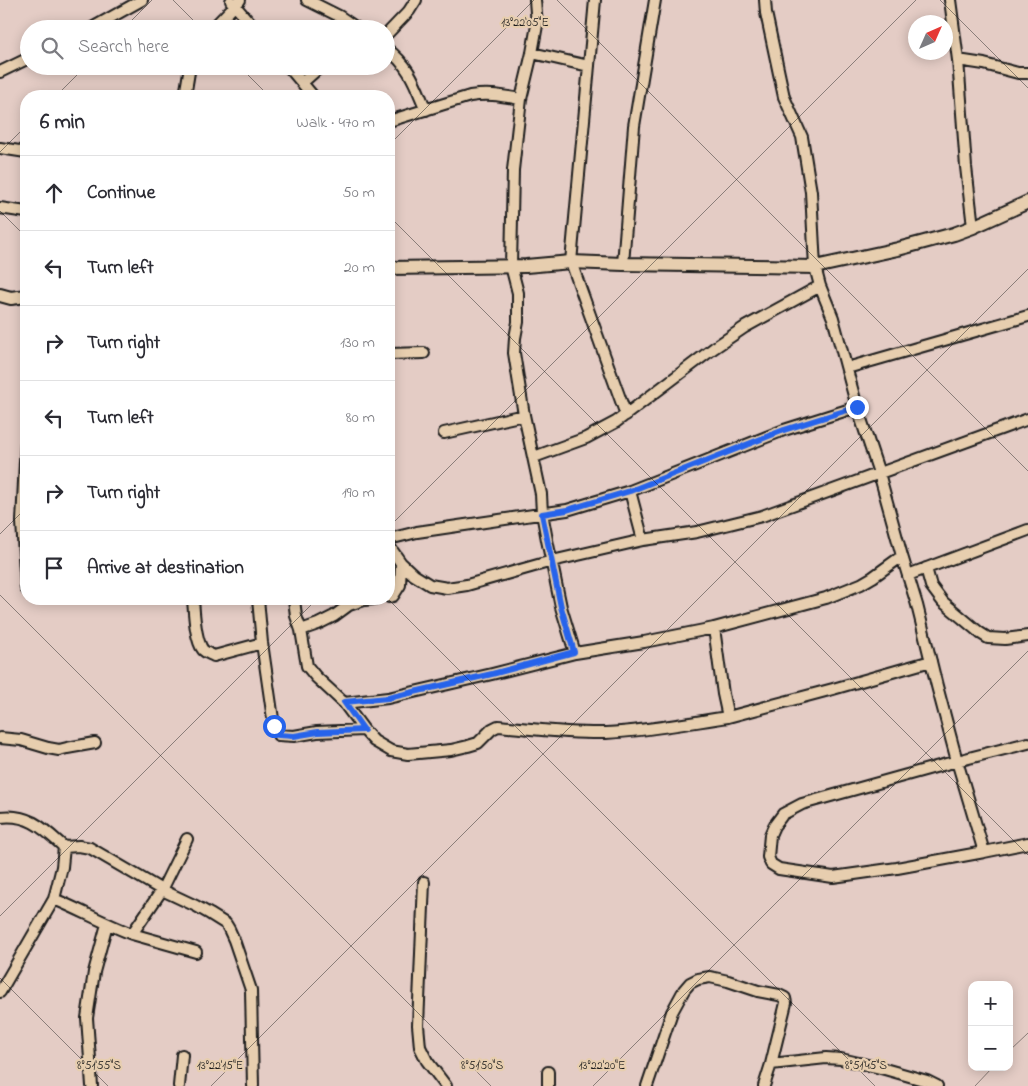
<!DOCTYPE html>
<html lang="en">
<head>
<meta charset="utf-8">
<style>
	:root { --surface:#fff; --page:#f7f7f7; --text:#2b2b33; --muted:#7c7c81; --line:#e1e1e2 }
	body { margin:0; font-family:"Indie Flower",sans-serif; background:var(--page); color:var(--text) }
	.controls { position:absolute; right:15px; bottom:15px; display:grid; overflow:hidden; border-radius:10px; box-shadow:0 2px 12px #0003 }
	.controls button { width:45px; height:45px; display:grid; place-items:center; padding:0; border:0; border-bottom:1px solid var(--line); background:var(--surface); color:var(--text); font:25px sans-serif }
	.compass { position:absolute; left:908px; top:15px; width:45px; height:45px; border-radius:50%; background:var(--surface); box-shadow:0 2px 12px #0003; rotate:45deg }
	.stop { position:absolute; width:15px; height:15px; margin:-11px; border:4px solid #2563eb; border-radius:50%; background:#fff }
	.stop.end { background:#2563eb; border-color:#fff; box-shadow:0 1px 5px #0008 }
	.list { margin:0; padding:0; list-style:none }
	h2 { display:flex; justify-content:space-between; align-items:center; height:65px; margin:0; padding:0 20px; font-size:21px }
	h2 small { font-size:16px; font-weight:400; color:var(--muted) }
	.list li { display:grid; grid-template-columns:32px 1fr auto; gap:15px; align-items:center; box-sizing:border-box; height:75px; padding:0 20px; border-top:1px solid var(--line) }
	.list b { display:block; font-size:19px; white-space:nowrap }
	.list em { font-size:16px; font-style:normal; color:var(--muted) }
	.icon { flex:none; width:28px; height:28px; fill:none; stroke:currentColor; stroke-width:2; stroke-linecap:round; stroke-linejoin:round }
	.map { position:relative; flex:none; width:1028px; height:1086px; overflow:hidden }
	.search { position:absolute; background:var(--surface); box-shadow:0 2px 12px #0003; left:20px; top:20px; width:375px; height:55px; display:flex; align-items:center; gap:12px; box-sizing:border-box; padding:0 18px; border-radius:28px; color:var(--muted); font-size:19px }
	.panel { position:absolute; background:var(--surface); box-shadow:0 2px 12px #0003; left:20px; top:90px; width:375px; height:515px; border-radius:20px }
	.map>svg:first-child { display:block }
</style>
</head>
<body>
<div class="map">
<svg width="1028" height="1086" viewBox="0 0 1028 1086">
	<rect width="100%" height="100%" fill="#e4ccc5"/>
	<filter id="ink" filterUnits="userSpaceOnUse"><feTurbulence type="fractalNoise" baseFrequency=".02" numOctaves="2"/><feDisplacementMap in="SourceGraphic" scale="10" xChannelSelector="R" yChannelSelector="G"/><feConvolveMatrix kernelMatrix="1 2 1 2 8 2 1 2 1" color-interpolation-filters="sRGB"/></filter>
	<g filter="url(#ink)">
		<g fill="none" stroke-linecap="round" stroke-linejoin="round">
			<!-- minor casing -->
			<g stroke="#1c1c1c" stroke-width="14">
				<path id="minor" d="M307 0 339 16 358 29
					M535 0 537 25 532 53 521 99 513 170 511 266 518 293V322L515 338 514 353 524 415 541 494 542 513 547 540 561 607 575 653
					M595 0 571 262 626 415
					M765 0 766 13 784 97 802 137 811 192 815 267 820 286 833 318 857 407 879 473 902 556 917 605 937 686 957 761 984 852 1028 843
					M950 0 958 60 966 167 973 227
					M231 1 255 29
					M90 29 142 0
					M212 29 240 0
					M386 35 409 11 416 0
					M386 48C410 66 415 84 426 110
					M532 53 589 66
					M958 60 984 64 1018 73H1028
					M288 66 313 96
					M0 72 29 58
					M302 83 321 66
					M185 96 190 66
					M389 121 470 96C490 93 502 96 521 99
					M0 148 26 152
					M0 208 26 212
					M623 264 634 126 655 0
					M389 354 424 353
					M847 368 1028 316
					M444 433 524 415
					M26 441 22 522 23 538 26 541
					M534 457 586 438 616 422 714 348 745 327 820 286
					M630 491 643 540
					M23 538 26 589
					M389 539 417 532 567 510 630 491 784 430 857 407
					M389 546 401 563 414 575 430 585 447 588 467 585 552 561 643 540 697 532 762 516 1028 419
					M926 568 931 586 943 602 980 633 988 638 1005 639 1028 636
					M908 575 1028 530
					M389 597 393 596 400 585 401 563
					M193 599C194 612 195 640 203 650 206 653 210 654 214 656L262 643
					M258 599 262 643 274 726 278 735 294 736 317 732 364 730
					M294 599 296 616 301 630 307 666 316 677 344 703 364 730 374 741 391 751 408 754 451 750 468 746 478 743 492 729 498 726C534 729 570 734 606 733 647 731 688 723 728 717
					M714 628 723 694 728 717 833 689 931 661
					M301 630 318 624 334 616 349 605 364 600 374 599
					M344 703 388 698 492 674 575 653 644 642 714 628 826 598 861 584 873 577 902 556
					M0 738 21 740 48 748 59 750 67 748 95 743
					M0 817C29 813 44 829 64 847L62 867 54 899 0 992
					M64 847 79 846 90 848 162 890 196 906 210 914 226 924 229 929 234 940 251 990 253 1086
					M984 852 897 868 833 877 779 869 771 864 768 857 770 835 774 826 783 814 802 804 957 761 1028 743
					M424 882 418 1025 420 1047 427 1061 446 1086
					M54 899C80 910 106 924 132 934L162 890 187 839
					M132 934 196 952
					M771 1064 826 1058 841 1059 881 1068 927 1081 937 1086
					M92 1086 87 1018 94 972 107 924
					M179 1086 182 1055
					M548 1086V1072
					M647 1086 672 1012 684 990 690 983 698 979 710 977 728 981 758 991 779 995 785 998 786 1003 771 1064 764 1086"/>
			</g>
			<!-- tertiary casing -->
			<g stroke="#1c1c1c" stroke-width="16">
				<path id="tertiary" d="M389 268 526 266 571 262 623 264 815 267 898 249 954 234 973 227 1028 202
					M0 295 11 298 26 296"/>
			</g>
			<!-- minor -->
			<use href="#minor" stroke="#e7ceaf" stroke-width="10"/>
			<!-- tertiary -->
			<use href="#tertiary" stroke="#e7ceaf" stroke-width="12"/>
		</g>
	</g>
	<g fill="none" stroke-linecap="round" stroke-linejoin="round" filter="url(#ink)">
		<!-- route -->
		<path stroke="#2563eb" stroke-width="6" d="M274 726 278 735 294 736 318 732 364 730 344 702 388 698 492 674 574 652 561 607 542 514 567 510 630 491 784 430 857 407"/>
	</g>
	<!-- ticks -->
	<path fill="none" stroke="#1c1c1c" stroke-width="1" stroke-opacity="0.45" d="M173 0 202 29M557 0 1028 471M940 0 1028 88M123 29 152 0M239 66 269 96M56 96 86 66M389 145 534 0M0 152 26 126M0 211 26 237M389 216 1028 855M389 527 916 0M0 534 26 508M0 595 491 1086M388 599 875 1086M0 916 317 599M0 978 108 1086M1009 1051 1028 1033M211 1086 1028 269M593 1086 1028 651M975 1086 993 1067"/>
	<g font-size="12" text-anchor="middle" fill="#1c1c1c" stroke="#e7ceaf" stroke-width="4.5" stroke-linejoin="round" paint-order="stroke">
		<text x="525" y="26">13°22'05"E</text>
		<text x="220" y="1069">13°22'15"E</text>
		<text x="602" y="1069">13°22'20"E</text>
		<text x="99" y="1069">8°51'55"S</text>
		<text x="482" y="1069">8°51'50"S</text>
		<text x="866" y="1069">8°51'45"S</text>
	</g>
</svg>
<div class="controls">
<button>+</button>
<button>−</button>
</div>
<svg class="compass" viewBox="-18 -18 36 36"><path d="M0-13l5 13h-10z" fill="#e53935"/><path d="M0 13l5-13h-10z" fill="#7c7c81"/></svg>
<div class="stop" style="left:274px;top:726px"></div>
<div class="stop end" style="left:857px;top:407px"></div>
<div class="search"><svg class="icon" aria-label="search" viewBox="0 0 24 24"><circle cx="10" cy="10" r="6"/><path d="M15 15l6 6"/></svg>Search here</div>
<section class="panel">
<h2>6 min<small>Walk · 470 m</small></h2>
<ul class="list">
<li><svg class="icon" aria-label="ahead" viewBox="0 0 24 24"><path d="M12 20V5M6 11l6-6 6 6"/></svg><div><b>Continue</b></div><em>50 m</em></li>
<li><svg class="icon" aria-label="left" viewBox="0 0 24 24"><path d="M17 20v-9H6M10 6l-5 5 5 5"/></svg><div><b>Turn left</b></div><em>20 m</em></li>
<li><svg class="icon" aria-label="right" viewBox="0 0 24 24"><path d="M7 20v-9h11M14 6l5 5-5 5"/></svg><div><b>Turn right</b></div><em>130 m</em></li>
<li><svg class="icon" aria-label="left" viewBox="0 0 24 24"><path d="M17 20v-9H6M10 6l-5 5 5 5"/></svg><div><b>Turn left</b></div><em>80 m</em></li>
<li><svg class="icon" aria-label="right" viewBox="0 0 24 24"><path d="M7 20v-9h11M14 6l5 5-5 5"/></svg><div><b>Turn right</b></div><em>190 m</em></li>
<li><svg class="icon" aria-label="arrive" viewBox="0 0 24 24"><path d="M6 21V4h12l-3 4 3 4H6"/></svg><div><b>Arrive at destination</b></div></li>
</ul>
</section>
</div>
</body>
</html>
